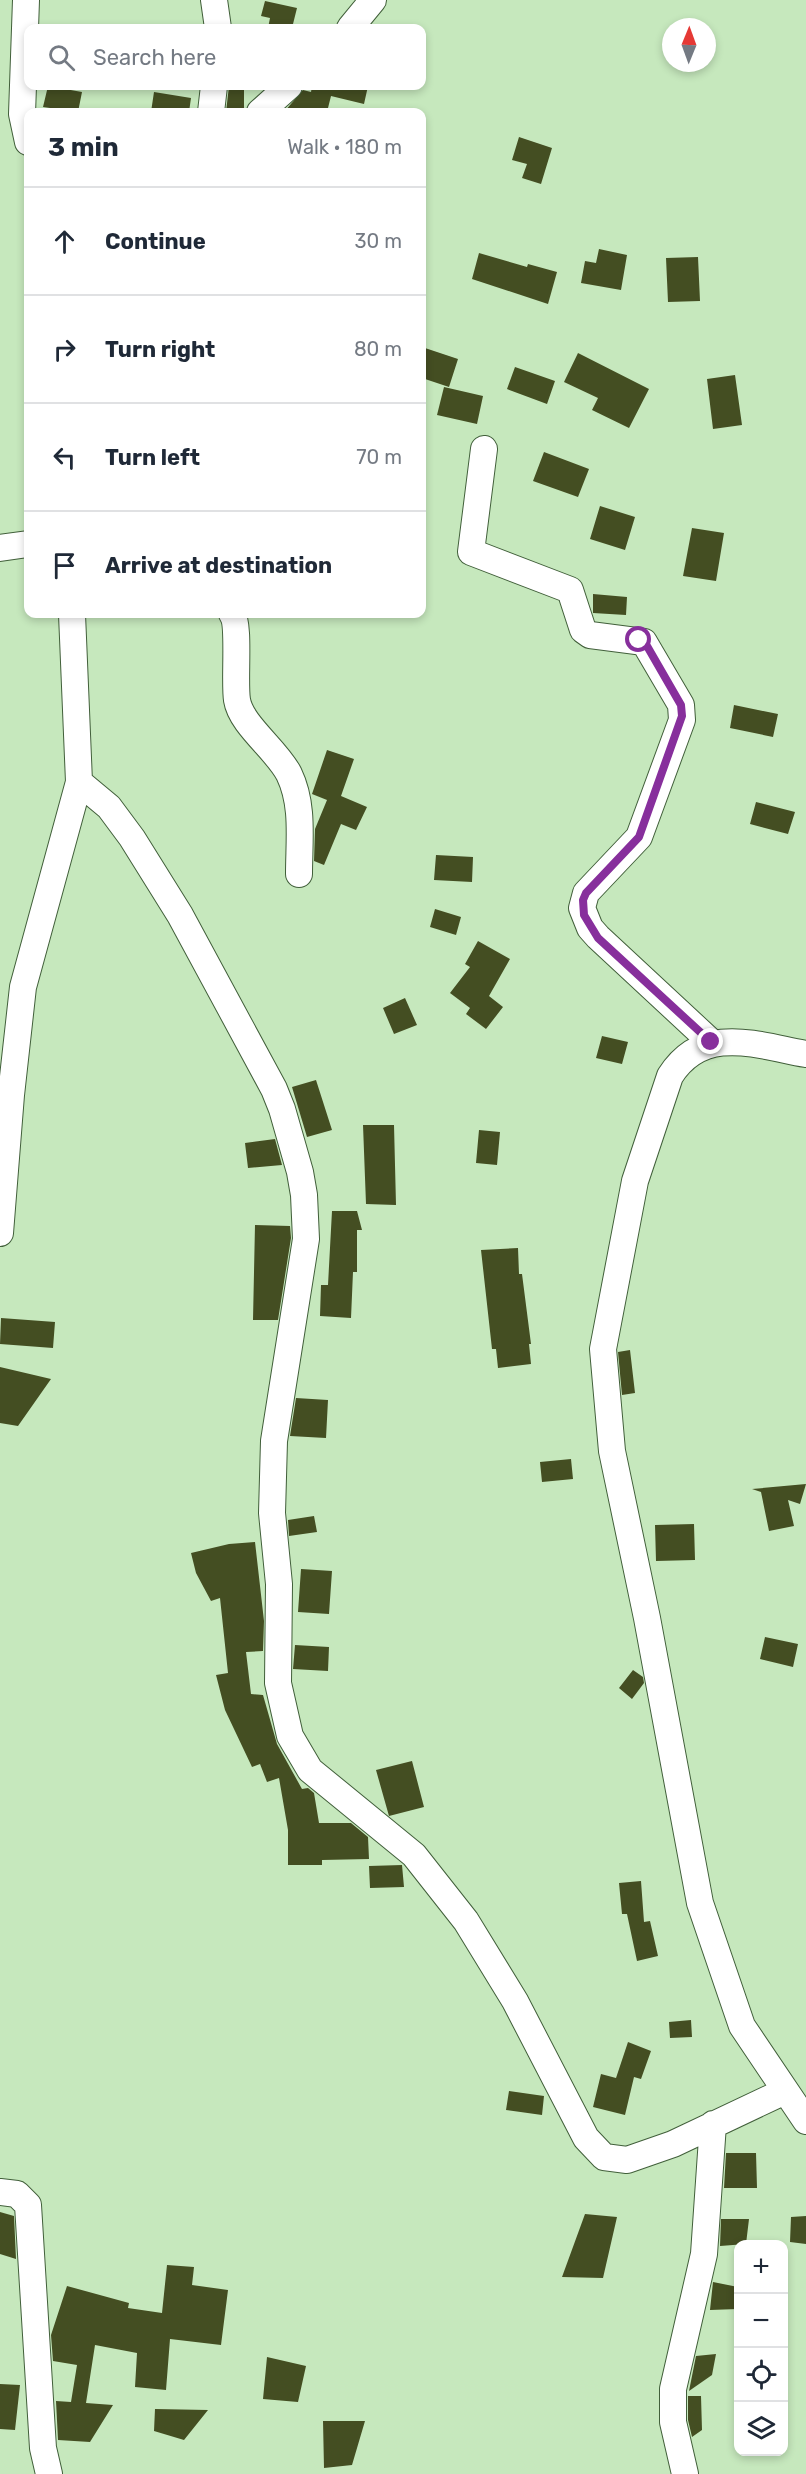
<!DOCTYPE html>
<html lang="en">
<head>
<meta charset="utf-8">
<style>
	:root { --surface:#fff; --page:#f2f2f3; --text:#1f2937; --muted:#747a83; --line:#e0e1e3 }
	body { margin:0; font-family:Rubik,sans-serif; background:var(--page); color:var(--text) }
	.controls { position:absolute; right:18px; bottom:18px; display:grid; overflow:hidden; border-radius:12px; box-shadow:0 3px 9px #0003 }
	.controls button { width:54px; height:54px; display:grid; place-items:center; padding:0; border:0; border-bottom:2px solid var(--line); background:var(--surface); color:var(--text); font:30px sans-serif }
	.compass { position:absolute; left:662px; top:18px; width:54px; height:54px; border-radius:50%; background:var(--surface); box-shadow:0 3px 9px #0003; rotate:1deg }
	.stop { position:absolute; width:18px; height:18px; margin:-14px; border:4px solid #872f9c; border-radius:50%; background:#fff }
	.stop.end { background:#872f9c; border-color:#fff; box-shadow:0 2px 6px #0008 }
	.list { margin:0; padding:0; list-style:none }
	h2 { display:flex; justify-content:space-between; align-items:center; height:78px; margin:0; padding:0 24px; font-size:26px }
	h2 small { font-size:20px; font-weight:400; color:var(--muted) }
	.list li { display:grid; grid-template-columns:39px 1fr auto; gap:18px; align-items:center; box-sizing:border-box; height:108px; padding:0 24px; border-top:2px solid var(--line) }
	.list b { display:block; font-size:22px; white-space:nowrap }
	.list em { font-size:20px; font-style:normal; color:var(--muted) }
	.icon { flex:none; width:33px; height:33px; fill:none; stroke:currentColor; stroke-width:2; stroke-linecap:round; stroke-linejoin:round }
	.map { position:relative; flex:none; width:806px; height:2474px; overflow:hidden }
	.search { position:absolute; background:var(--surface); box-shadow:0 3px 9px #0003; left:24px; top:24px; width:402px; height:66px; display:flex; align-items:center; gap:15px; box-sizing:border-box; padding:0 21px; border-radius:12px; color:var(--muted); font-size:22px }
	.panel { position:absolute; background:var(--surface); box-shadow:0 3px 9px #0003; left:24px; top:108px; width:402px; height:510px; border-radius:12px }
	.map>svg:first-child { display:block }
</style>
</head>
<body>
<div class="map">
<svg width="806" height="2474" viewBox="0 0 806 2474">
	<rect width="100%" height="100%" fill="#c6e8bd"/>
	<!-- building -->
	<path fill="#444e22" d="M265 1 297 8 292 28H268L270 18 261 16Z
		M48 86 82 92 78 112 43 107Z
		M229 86H244V112H226Z
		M312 86H368L364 104 331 96 327 112H284L303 90 311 92Z
		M154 92 191 98 189 112H151Z
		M519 137 552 148 541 184 522 178 527 164 512 160Z
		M599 249 627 255 621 290 581 283 585 261 596 263Z
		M479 253 527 267 528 264 557 272 548 304 472 279Z
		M698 257 700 301 668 302 666 258Z
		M422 347 458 359 449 387 422 378Z
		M578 353 649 389 629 428 592 410 598 398 564 382Z
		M515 367 555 381 547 404 507 389Z
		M735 375 742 425 713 429 707 379Z
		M444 387 483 396 477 424 437 415Z
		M544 452 589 469 578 497 533 481Z
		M600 506 635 517 625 550 590 539Z
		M692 528 724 533 716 581 683 576Z
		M593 594 627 597 626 615 593 613Z
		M734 705 778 714 773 737 730 728Z
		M327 750 354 759 341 796 367 807 356 830 341 824 324 865 314 861 315 829 327 800 312 794Z
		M756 802 795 812 788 834 750 824Z
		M436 855 473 857 472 882 434 880Z
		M435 909 461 917 456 935 430 927Z
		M478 941 510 959 489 996 503 1007 486 1029 466 1014 470 1008 450 993 470 967 465 964Z
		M405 998 417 1025 394 1034 383 1008Z
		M602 1036 628 1042 622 1064 596 1058Z
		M316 1080 332 1130 307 1137 292 1087Z
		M363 1125H394L396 1205 366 1204Z
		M479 1130 500 1132 497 1165 476 1163Z
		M275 1139 282 1165 248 1168 245 1143Z
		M332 1211H357L362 1230H357V1272H353L351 1318 320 1316 321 1285H328Z
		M255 1225 290 1226 291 1238 278 1320H253Z
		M518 1248 519 1274H522L531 1344H529L531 1364 498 1368 496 1349H492L481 1250Z
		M1 1318 55 1322 53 1348 0 1344Z
		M630 1350 635 1393 622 1395 618 1352Z
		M0 1367 51 1379 18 1426 0 1423Z
		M296 1398 328 1400 326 1438 290 1436Z
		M571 1459 573 1479 542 1482 540 1462Z
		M806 1484 800 1504 788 1500 794 1526 769 1531 761 1492 752 1489Z
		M314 1516 317 1532 289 1536 288 1520Z
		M694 1524 695 1560 656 1561 655 1525Z
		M255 1542 264 1621 263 1651 246 1652 251 1694 263 1695 277 1744 302 1789 308 1788 314 1793 319 1823H351L368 1837 369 1859 322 1860V1865H288V1830L279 1778 267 1782 260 1764 252 1767 225 1710 216 1675 228 1673 220 1598 211 1601 196 1573 191 1553 229 1544Z
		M301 1569 332 1571 329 1614 298 1612Z
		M765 1637 798 1644 793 1667 760 1659Z
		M295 1645 329 1647 328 1671 293 1669Z
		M633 1670 643 1677 644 1683 632 1699 619 1688Z
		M412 1761 424 1807 389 1816 376 1770Z
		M402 1865 404 1887 370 1888 369 1866Z
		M641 1881 644 1922 650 1921 658 1956 637 1961 627 1914H622L619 1883Z
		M691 2020 692 2037 670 2038 669 2022Z
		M628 2042 651 2051 641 2079 634 2077 625 2115 593 2107 601 2074 616 2078Z
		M509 2091 544 2096 542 2115 506 2110Z
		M726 2153H756L757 2188H724Z
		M0 2212 14 2216 16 2259 0 2254Z
		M585 2214 617 2217 603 2278 562 2277Z
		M806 2216V2244L790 2242 791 2217Z
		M721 2219H749L746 2244 720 2246Z
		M167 2265 194 2267 192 2285 228 2290 221 2345 170 2339 166 2390 135 2387 137 2353 95 2345 86 2403 113 2405 90 2442 58 2440 56 2401 71 2402 77 2365 53 2361 51 2335 67 2286 129 2303 128 2308 162 2313Z
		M713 2282 738 2287V2309L710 2310Z
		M716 2354 712 2375 689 2391 696 2356Z
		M267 2357 306 2366 298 2402 263 2399Z
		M0 2384 20 2385 15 2430 0 2429Z
		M688 2396H701L702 2430 692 2437 688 2420Z
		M155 2409 208 2410 184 2440 154 2431Z
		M323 2421H365L352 2465 324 2468Z"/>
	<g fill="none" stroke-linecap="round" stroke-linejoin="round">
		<!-- minor casing -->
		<g stroke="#415f3a" stroke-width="28">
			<path id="minor" d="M26 0 22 114 28 142
				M214 0 218 28
				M350 28 373 0
				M211 112 214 86
				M260 112 289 86
				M484 449 471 552 570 590 583 630 590 635 644 642 681 705 682 720 639 837 586 893 582 908 590 928 598 937 711 1042
				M0 548 28 544
				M232 614C240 625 234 681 237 700 241 725 277 750 289 774 304 805 299 840 299 874
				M79 782 109 807 132 838 180 915 274 1089 282 1109 300 1172 304 1195 306 1239 274 1441 272 1513 279 1584 278 1683 290 1736 310 1770 414 1855 466 1921 515 2001 586 2138 604 2157 627 2160 673 2144 785 2091
				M806 1054C756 1045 703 1024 670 1076L635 1181 603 1349 612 1451 647 1618 700 1903 742 2026 806 2121
				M0 1233 11 1095 23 987 79 782 72 614
				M0 2192 17 2194 28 2205 43 2448 49 2474
				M685 2474 673 2422V2389L704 2254 713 2124"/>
		</g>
		<!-- minor -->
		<use href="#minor" stroke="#fff" stroke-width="26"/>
	</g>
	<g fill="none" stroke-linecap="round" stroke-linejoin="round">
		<!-- route -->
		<path stroke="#872f9c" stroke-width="8" d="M639 640 647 646 681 705 682 716 639 837 586 893 583 900 584 915 598 938 711 1042"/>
	</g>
</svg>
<div class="controls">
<button>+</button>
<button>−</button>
<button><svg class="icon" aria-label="locate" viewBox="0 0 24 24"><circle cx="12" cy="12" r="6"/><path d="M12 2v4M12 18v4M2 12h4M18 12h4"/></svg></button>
<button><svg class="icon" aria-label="layers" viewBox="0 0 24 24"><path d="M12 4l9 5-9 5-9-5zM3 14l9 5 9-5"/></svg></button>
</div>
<svg class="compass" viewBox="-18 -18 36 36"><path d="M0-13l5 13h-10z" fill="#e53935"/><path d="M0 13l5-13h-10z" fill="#747a83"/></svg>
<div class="stop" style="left:639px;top:640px"></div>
<div class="stop end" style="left:711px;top:1042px"></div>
<div class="search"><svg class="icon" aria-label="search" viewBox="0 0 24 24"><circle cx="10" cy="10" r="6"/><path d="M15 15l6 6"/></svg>Search here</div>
<section class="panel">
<h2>3 min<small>Walk · 180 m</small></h2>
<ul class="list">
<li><svg class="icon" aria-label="ahead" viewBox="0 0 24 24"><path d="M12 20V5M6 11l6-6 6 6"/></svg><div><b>Continue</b></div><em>30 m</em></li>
<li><svg class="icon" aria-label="right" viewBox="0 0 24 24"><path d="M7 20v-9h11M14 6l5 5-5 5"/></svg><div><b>Turn right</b></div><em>80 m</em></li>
<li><svg class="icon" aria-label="left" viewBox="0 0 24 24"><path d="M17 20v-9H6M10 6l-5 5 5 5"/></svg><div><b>Turn left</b></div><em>70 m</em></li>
<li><svg class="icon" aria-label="arrive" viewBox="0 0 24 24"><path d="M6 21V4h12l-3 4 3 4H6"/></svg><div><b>Arrive at destination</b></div></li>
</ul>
</section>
</div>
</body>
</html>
